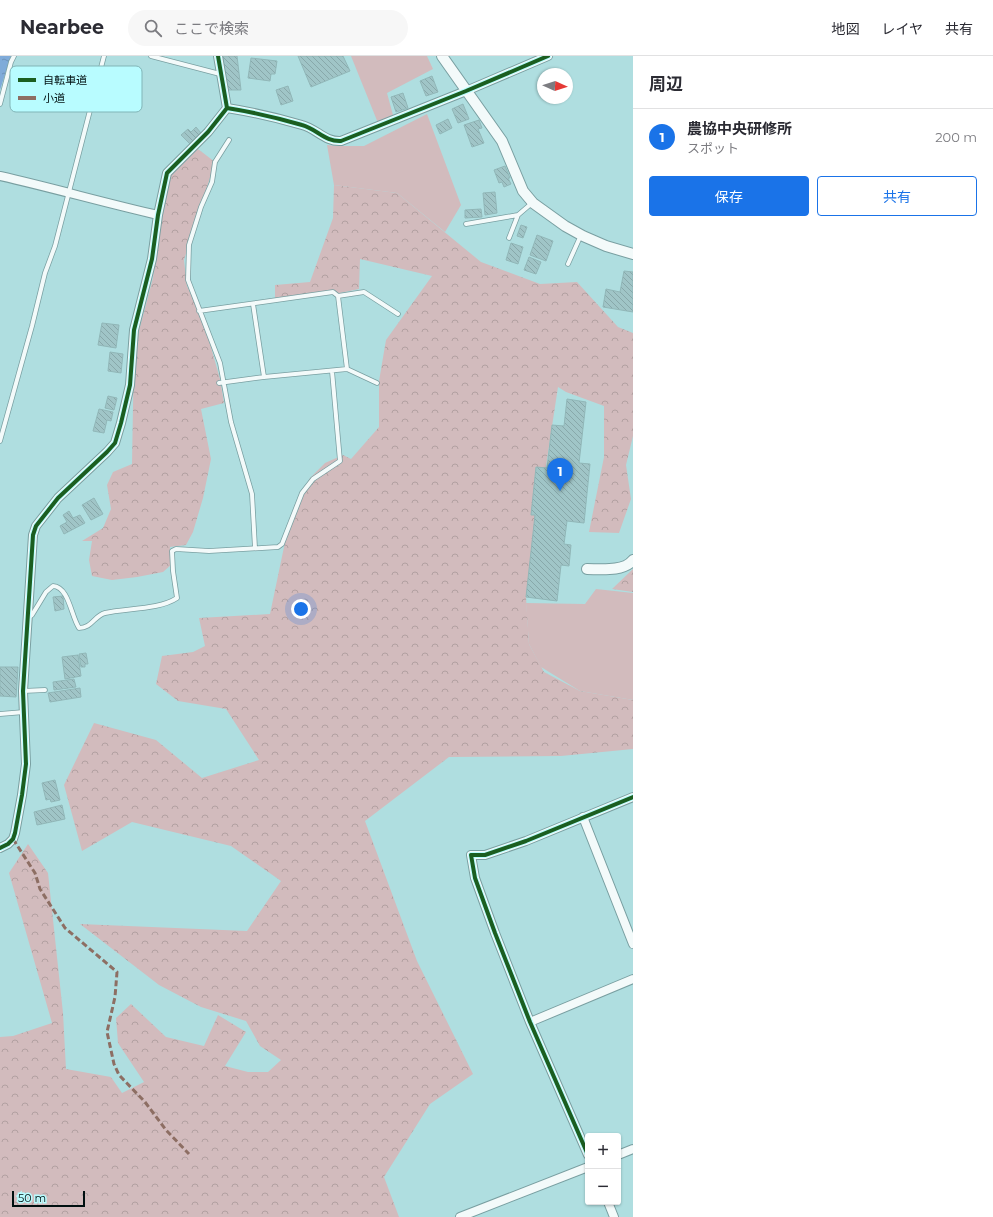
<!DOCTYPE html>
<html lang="ja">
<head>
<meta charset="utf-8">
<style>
	:root { --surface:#fff; --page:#f7f7f7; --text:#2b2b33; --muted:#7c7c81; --line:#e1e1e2; --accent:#1a73e8 }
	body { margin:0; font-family:Montserrat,"Noto Sans JP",sans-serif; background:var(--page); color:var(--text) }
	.controls { position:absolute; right:12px; bottom:12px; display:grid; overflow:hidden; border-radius:4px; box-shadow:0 1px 3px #0004 }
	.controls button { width:36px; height:36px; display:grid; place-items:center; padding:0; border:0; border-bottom:1px solid var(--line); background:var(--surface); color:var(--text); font:20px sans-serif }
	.compass { position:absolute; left:537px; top:12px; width:36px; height:36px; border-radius:50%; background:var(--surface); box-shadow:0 1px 3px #0004; rotate:93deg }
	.scale { position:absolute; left:12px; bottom:10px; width:73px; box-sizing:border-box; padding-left:4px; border:2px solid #000f10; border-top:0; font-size:11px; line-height:14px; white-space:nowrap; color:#000f10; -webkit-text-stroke:3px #b8fcff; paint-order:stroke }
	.you { position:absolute; left:301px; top:553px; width:14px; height:14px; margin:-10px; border:3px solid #fff; border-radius:50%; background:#1a73e8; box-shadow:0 0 0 6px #1a73e833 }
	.badge { display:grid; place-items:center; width:26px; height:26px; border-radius:50%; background:var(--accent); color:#fff; font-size:13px; font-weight:700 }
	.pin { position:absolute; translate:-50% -33px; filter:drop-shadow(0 1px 2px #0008) }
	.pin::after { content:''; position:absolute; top:21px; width:14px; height:12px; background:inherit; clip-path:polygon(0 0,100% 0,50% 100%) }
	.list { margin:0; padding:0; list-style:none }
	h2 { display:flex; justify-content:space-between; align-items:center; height:52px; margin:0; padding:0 16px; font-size:17px }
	h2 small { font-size:13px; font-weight:400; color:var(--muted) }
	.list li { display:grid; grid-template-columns:26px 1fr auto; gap:12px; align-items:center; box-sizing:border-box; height:56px; padding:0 16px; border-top:1px solid var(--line) }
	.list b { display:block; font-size:15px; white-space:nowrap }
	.list p { margin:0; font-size:13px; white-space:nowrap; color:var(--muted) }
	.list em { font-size:13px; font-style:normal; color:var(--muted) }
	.actions { display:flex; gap:8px; padding:12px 16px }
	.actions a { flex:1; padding:9px 0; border:1px solid var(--accent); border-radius:4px; text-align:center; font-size:14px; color:var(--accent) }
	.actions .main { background:var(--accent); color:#fff }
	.icon { flex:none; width:22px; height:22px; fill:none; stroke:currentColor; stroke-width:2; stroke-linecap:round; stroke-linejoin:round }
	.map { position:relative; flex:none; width:633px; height:1161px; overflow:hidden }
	header { display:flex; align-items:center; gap:24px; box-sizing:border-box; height:56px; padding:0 20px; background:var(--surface); border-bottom:1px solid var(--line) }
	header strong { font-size:19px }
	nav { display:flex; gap:22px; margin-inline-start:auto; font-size:14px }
	.search { width:280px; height:36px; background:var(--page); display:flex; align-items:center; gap:10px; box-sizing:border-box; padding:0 14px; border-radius:22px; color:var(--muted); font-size:15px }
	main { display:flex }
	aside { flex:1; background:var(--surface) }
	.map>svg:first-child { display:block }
</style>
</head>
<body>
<header>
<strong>Nearbee</strong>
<div class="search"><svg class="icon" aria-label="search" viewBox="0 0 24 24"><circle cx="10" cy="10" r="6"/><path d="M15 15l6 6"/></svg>ここで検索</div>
<nav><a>地図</a><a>レイヤ</a><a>共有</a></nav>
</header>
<main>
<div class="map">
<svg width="633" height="1161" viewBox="0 0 633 1161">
	<defs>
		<pattern id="forest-crowns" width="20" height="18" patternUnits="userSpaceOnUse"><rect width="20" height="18" fill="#d2bbbd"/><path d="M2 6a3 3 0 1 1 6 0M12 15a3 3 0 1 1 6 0" fill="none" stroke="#b2a0a1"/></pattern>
		<pattern id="water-ripples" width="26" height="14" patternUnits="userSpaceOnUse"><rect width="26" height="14" fill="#7fabd9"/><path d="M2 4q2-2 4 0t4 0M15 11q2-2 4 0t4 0" fill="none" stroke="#6c92b9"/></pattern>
		<pattern id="building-back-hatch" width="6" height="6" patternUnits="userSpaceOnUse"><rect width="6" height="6" fill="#a0c5c7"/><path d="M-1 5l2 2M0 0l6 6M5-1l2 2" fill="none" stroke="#88a8aa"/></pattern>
	</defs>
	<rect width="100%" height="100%" fill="#afdee0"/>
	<!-- green -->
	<path fill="#d2bbbd" d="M351 0H427L433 13 387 37 393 59 378 67Z
		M427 58 461 149 445 176 397 137 334 129 327 89 337 90H364Z
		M596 533 633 537V644L580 635 541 611 529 588 526 547 585 548Z"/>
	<!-- forest -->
	<path fill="url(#forest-crowns)" d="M198 93 215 106 184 204 187 230 198 252 205 270 220 323 224 347 201 353 211 403 203 442 193 476 186 489 170 491 171 509 163 516 137 521 112 524 92 520 89 504 92 485H82L103 472 111 453 107 429 113 416 132 408 134 293 153 222 156 193 167 122 182 106Z
		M334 129 397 137 481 206 540 228 577 226 618 271 633 277V380L626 409 631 443 619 477 589 476 604 401V350L566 336 558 331 526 541 529 588 544 616 580 635 633 644V693L561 700 449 701 365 765 417 905 473 1018 430 1048 384 1121 399 1161H0V981L13 980 52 967 9 817 28 788 48 817 63 957 66 1013 111 1021 122 1037 144 1026 118 987 116 962 131 948 166 981 204 990 218 959 246 976 225 1010 248 1016H268L281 1004 260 990 246 965 201 951 159 929 80 868 247 875 281 825 231 790 132 766 82 795 64 729 94 667 156 684 202 722 259 704 226 653 178 645 156 628 162 600 193 596 205 590 199 562 270 558 289 467 295 448 310 422 325 407 343 399 351 403 379 371V325L386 284 432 220 360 203 359 233 335 238 334 235 275 242V229L310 226 333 162Z
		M633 513V536L612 533Z"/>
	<!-- water -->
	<path fill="url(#water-ripples)" d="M0 0H11L0 34Z"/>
	<!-- building -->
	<path fill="url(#building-back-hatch)" stroke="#91b7b8" d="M222 0H237L241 34H226Z
		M298 0H343L350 15 311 31Z
		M251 2 277 5 275 18H271L270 25 248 22Z
		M432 20 438 36 426 40 420 25Z
		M288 30 293 45 281 49 276 34Z
		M403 37 408 52 396 56 391 41Z
		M463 48 469 63 458 67 452 53Z
		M448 63 452 72 440 78 436 69Z
		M479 64 482 72 478 73 484 87 472 91 464 69Z
		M196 71 201 77 190 88 181 79 188 73 191 76Z
		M505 110 510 122H508L511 128 504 131 502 126 499 127 494 114Z
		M495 136 497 157 485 159 483 137Z
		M481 153 482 161 465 162V154Z
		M521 169 527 171 523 182 517 180Z
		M537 179 553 185 546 205 530 199Z
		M511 187 523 191 518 208 506 204Z
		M529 201 541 206 536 218 524 214Z
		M624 215 633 216V256L603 251 606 233 620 236Z
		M102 267 119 269 116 292 98 289Z
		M110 296 123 298 121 317 108 315Z
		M108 340 117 342 114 354 105 352Z
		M567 343 586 346 579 407 590 408 584 467 567 465 564 488 571 489 569 510 561 509 557 545 526 541 535 459H531L536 411 547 412 552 369 564 370Z
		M99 353 113 356 111 365 107 364 104 377 93 375Z
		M94 442 103 458 91 464 82 449Z
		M69 455 73 462 80 459 85 467 64 478 60 470 67 466 63 459Z
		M63 540 64 553 55 555 53 541Z
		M86 597 88 608H85V611H81L79 598Z
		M78 599 81 620 65 623 62 601Z
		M0 611H18L16 641 0 640Z
		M74 623 76 631 54 634 53 626Z
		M80 632 81 641 50 646 48 637Z
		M55 724 60 744 51 746 50 743 46 744 42 727Z
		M62 749 65 763 37 769 34 756Z"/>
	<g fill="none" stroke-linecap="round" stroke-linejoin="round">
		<!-- service casing -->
		<g stroke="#799fa1" stroke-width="5.5">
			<path id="service" d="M151 0 220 18
				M0 48 11 6 14 0
				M229 84 215 106 212 126 201 151 189 189 188 224 220 307 231 366 252 438 255 492
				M466 168 518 159
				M509 182 518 159 532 147
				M568 208 581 179
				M199 255 333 236 338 240 364 236 398 258
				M347 313 377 327
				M264 321 347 313 338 240
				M219 327 264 321 253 248
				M0 385 32 270 45 217 55 190 104 0
				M29 561 32 559 46 536 53 530C69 531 71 560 79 572 92 572 94 560 105 557 125 552 159 554 177 542L173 515 172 495 176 493 209 495 278 491 282 488 302 437 313 423 340 405 332 315
				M23 635 45 634
				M0 658 24 656"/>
		</g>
		<!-- minor casing -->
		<g stroke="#799fa1" stroke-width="10">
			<path id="minor" d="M227 52C252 56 278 62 302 69 317 73 325 86 341 85L466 35 548 0
				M0 120C53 132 105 147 158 159
				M583 761 633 888
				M0 792 8 788 13 783 15 777 22 739 26 708 23 635 33 479 36 470 58 442 107 396 115 387 121 367 130 329 134 274 152 203 158 159 167 117 208 76 227 52 218 0
				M530 966 633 923
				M588 1099 530 966 495 877 475 822 471 799H485L526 785 633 741
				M618 1099 633 1093
				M608 1146 614 1161
				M460 1161 588 1111"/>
		</g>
		<!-- tertiary casing -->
		<g stroke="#799fa1" stroke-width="12">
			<path id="tertiary" d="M442 0 502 85 523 135 533 147 565 170 583 180 606 190 633 198
				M587 513C600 513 624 516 633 504"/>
		</g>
		<!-- service -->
		<use href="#service" stroke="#f3fafa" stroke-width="4"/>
		<!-- minor -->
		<use href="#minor" stroke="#f3fafa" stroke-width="8"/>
		<!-- tertiary -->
		<use href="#tertiary" stroke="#f3fafa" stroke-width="10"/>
		<!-- quiet -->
		<path stroke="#8d6e63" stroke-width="3" stroke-dasharray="6 3" stroke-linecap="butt" d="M13 783 35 817 40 833 65 872 117 916 115 941 107 976 114 1008 119 1019 145 1046 166 1074 189 1098"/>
		<!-- cycleway casing -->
		<g stroke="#b8fcff" stroke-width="6">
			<path id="cycleway" d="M227 52C252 56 278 62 302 69 317 73 325 86 341 85L466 35 548 0
				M0 792 8 788 13 783 15 777 22 739 26 708 23 635 33 479 36 470 58 442 107 396 115 387 121 367 130 329 134 274 152 203 158 159 167 117 208 76 227 52 218 0
				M588 1099 530 966 495 877 475 822 471 799H485L526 785 633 741"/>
		</g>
		<!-- cycleway -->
		<use href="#cycleway" stroke="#1b5e20" stroke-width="4"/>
	</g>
	<!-- legend -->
	<rect x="10" y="10" width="132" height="46" rx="6" fill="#b8fcff" stroke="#81b5b7" stroke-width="1"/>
	<rect x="18" y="22" width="18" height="4" fill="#1b5e20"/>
	<rect x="18" y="40" width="18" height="4" fill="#8d6e63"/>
	<g font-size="11" fill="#000f10">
		<text x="43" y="28">自転車道</text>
		<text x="43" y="46">小道</text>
	</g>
</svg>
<div class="controls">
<button>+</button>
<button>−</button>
</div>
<svg class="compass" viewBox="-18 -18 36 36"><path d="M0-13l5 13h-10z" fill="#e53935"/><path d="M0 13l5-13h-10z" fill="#7c7c81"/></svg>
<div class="scale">50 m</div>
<div class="you"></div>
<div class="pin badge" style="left:560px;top:435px">1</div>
</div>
<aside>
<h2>周辺<small></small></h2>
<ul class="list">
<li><span class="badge">1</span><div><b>農協中央研修所</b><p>スポット</p></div><em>200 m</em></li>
</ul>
<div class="actions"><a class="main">保存</a><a>共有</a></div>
</aside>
</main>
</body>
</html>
